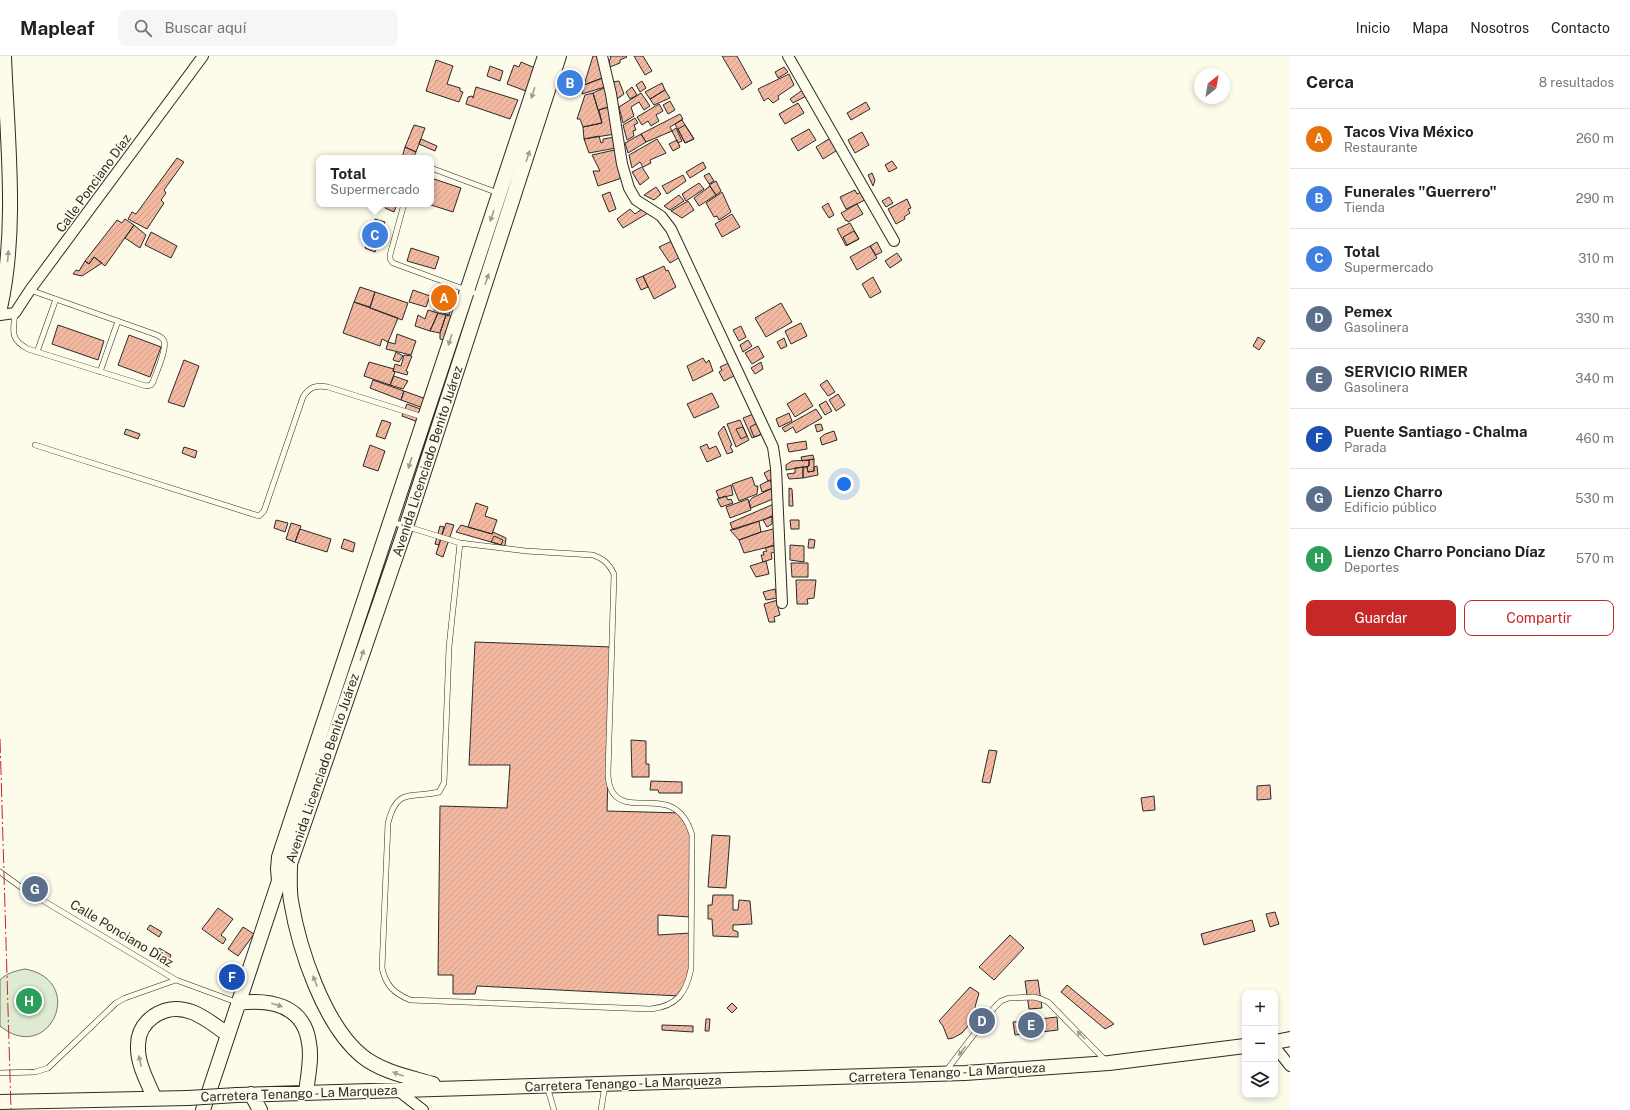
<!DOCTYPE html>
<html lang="es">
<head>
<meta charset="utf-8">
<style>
	:root { --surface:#fff; --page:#f6f6f6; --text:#222; --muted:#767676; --line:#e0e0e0; --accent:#c62828 }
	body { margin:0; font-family:"Public Sans",sans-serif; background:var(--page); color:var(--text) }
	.controls { position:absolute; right:12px; bottom:12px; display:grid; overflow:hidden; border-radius:8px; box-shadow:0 2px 6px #0003 }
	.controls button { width:36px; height:36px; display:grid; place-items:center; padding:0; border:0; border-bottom:1px solid var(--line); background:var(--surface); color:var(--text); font:20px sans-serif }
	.compass { position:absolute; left:1194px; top:12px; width:36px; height:36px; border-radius:50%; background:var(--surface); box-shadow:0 2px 6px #0003; rotate:31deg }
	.you { position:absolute; left:844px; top:428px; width:14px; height:14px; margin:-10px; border:3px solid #fff; border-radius:50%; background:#1a73e8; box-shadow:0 0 0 6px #1a73e833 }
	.badge { display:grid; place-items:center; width:26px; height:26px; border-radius:50%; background:var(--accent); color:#fff; font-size:13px; font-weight:700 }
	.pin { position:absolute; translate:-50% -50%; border:2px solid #fff; box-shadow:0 1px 4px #0006 }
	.popup { position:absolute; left:316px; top:99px; width:118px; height:52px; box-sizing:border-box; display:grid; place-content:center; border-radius:8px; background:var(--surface); filter:drop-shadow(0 1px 3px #0005); font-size:13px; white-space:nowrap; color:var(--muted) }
	.popup b { font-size:15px; color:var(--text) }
	.popup::after { content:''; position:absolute; left:50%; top:100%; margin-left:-8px; border:8px solid transparent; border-top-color:var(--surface) }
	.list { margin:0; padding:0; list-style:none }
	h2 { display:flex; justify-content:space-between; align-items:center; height:52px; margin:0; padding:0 16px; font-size:17px }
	h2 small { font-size:13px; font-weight:400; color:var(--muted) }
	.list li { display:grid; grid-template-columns:26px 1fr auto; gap:12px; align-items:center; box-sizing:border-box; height:60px; padding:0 16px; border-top:1px solid var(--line) }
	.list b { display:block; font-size:15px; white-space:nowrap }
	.list p { margin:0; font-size:13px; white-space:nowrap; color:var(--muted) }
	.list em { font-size:13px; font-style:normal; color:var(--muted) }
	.actions { display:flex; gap:8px; padding:12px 16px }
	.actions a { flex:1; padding:9px 0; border:1px solid var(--accent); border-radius:8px; text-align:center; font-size:14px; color:var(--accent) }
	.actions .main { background:var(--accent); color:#fff }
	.icon { flex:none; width:22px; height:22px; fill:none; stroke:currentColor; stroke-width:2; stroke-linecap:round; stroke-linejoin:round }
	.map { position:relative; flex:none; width:1290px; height:1054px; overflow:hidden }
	header { display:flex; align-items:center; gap:24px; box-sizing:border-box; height:56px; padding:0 20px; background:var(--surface); border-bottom:1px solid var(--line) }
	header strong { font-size:19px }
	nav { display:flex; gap:22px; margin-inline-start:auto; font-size:14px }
	.search { width:280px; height:36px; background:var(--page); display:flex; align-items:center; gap:10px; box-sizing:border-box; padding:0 14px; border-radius:8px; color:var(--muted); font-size:15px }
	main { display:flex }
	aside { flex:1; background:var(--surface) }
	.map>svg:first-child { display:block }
</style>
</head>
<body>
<header>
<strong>Mapleaf</strong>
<div class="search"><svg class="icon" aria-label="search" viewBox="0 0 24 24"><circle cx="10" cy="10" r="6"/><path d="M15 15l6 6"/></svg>Buscar aquí</div>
<nav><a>Inicio</a><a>Mapa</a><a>Nosotros</a><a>Contacto</a></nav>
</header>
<main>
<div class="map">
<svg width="1290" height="1054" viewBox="0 0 1290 1054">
	<defs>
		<pattern id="building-hatch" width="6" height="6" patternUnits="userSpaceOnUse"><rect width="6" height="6" fill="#f2b8a0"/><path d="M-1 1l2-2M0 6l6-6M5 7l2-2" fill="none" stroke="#d09e8a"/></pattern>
	</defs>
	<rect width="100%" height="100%" fill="#fdfbea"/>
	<!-- grass -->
	<path fill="#deebd1" stroke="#74746e" d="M25 913C88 925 49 1010 0 970V924C7 917 15 915 25 913Z"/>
	<!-- building -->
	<path fill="url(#building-hatch)" stroke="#2b2b2b" d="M593 0H600L605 21 584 29Z
		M610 0H626L627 1 620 4V7L610 11 609 5 611 2Z
		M634 0H643L652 15 645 19Z
		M722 0H737L752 27 742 34Z
		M436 4 453 10 447 28 460 32V35L463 36 459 46 426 35Z
		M521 6 535 12 526 35 507 28 514 9 519 11Z
		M490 10 503 15 500 25 487 20Z
		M784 11 788 16 778 22 775 16Z
		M789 18 794 29 778 40 779 43 773 47 768 42 764 45 758 33Z
		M605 21 608 30 582 38 584 29Z
		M619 25 624 38 617 43 613 26Z
		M642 25 646 32 640 36 636 29Z
		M662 27 665 34 650 43 645 36Z
		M608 30 612 50 598 54 593 37Z
		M476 31 518 44 510 63 466 48 468 41 472 40 473 42Z
		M632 31 637 39 630 43 626 36Z
		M804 33 808 39 793 47 790 43Z
		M665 34 670 42 654 49 650 43Z
		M593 37 602 67 583 71 580 63H577L585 39Z
		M641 37 650 50 644 54 639 46 631 51 634 60 623 67 619 51Z
		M670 45 675 54 668 58 663 49Z
		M866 46 870 53 851 64 847 57Z
		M798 47 804 57 785 68 779 58Z
		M659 48 663 55 656 59 659 65 651 70 648 65 642 69 637 61Z
		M609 51 615 78 584 83 583 71 602 67 599 54Z
		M680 58 683 63 670 71 672 75 646 86 641 78Z
		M635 62 638 67 634 69 636 74 633 75 634 80 627 84 623 69Z
		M682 64 694 83 685 87 675 68Z
		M414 69 425 72 416 96 405 91Z
		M685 69 694 83 685 87 678 73Z
		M676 72 682 85 678 87 672 75Z
		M809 73 816 84 798 95 791 83Z
		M862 76 869 89 855 97 848 84Z
		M641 78 646 86 628 97 625 87Z
		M599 80 601 87 603 86V83L615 81 616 92 589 97 584 83Z
		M832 81 839 93 823 103 816 91Z
		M421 83 437 90 435 95 419 88Z
		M657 83 666 97 650 104 651 107 643 111 640 106 632 112 629 99Z
		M677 84 680 91 673 95 669 88Z
		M405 91 416 96 413 102H402Z
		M619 93 622 118 619 123 598 130 593 115H600L592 99Z
		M177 102 184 106 164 134 166 137 161 144 164 147 147 173 128 163 132 156 136 158Z
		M892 105 897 112 889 116 885 109Z
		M703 106 706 112 690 122 686 116Z
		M642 111 649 122 640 129 632 116Z
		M709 117 714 125 709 128 704 120Z
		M872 117 875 124 873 130 868 119Z
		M683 119 686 125 667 138 662 130Z
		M431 122 461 132 453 156 428 148H431Z
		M716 125 721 135 716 139 709 129Z
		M699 127 704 133 686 145 682 138Z
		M710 130 716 139 699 150 694 142Z
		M656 131 661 138 654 144 644 139Z
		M855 134 857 138 861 136 865 144 846 153 840 141Z
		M610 136 616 153 609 156 602 139Z
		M722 136 731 156 719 164 717 160 714 161 706 147Z
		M679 139 684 145 670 154 664 150Z
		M889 141 893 147 886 151 882 145Z
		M907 143 911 152 908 153 910 157 904 161 905 163 896 168 888 153Z
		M688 145 694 154 682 162 671 155Z
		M828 147 834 159 829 162 822 151Z
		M387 148H397L394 156 385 152Z
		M857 148 863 158 848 166 847 164 846 165 841 157Z
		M630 153 635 158 642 153 648 157 623 172 617 163Z
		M732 158 740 171 722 181 715 168Z
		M125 163 134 169 105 210 94 201 89 208 85 205 117 164 122 167Z
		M375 163 385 166 375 196 365 192Z
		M850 167 859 183 846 190 837 173Z
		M134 169 146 179 140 192 125 182Z
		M854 175 859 183 847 189 843 181Z
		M151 176 177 190 171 202 145 189Z
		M674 184 682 200 670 207 659 191Z
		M877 186 882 196 876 199 870 190Z
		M870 190 877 202 857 214 850 201Z
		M411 192 439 201 435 213 407 205Z
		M897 197 902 204 890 212 885 205Z
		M94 201 102 207 82 220 73 218 76 214 79 215 85 205 89 208Z
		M664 210 666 215 668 214 676 231 654 243 643 220Z
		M643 220 648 231 641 234 636 223Z
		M873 221 881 236 870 242 862 228Z
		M360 231 375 236 370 251 354 246Z
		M413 234 430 240 426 251 409 246Z
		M375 236 408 247 402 264 370 252Z
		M437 244 452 249 449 259 434 254Z
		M354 246 398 262 388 286 382 283 380 290 343 277Z
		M781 247 792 266 766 281 755 262Z
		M428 254 438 257 430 275 415 270 418 259 425 263Z
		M438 257 446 259 440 277 430 275Z
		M446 259 454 261 445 285 440 283V277Z
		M801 267 807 280 791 288 785 275Z
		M58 269 104 285 98 304 52 288Z
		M741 270 746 281 739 285 733 274Z
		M397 278 416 285 411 299 386 293 388 286 395 288Z
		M129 279 161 291 150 321 118 309Z
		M1258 281 1265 285 1259 294 1253 290Z
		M784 282 787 290 781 293 777 286Z
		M748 284 752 290 743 296 740 289Z
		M758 290 764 301 752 308 745 297Z
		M396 296 403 300 399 306 393 304Z
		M404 299 412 300 406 315 408 316 407 319 393 315 395 308 401 310Z
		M703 302 706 307 709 304 713 315 693 325 687 310Z
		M184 304 199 310 184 351 168 346Z
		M369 306 394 313 393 315 395 316 390 329 364 320Z
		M731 306 738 318 724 325 719 316 722 314 720 311Z
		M761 306 763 313 755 318 751 312Z
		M394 320 408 325 403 333 390 329Z
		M373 324 404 335 401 344 370 332Z
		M827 324 835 336 828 340 820 329Z
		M404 335 426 343 423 352 401 344Z
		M712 337 719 351 694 362 687 348Z
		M805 337 813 350 795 361 787 348Z
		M838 338 845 349 836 355 829 344Z
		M826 345 832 355 825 359 819 349Z
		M407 348 423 354 418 366 402 360Z
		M816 353 822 362 796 377 793 371 785 376 782 372Z
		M756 357 765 377 752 382 743 362Z
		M789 357 792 365 779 371 776 363Z
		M382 364 391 367 385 383 376 380Z
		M740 364 749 384 736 391 727 368Z
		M758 367 762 378 754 381 750 371Z
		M821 368 823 374 817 376 815 369Z
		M724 370 732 389 730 390 733 396 727 398 718 377Z
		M743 371 747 380 741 383 736 373Z
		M126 373 140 378 138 383 124 378Z
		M834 375 837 384 822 389 820 382 825 378Z
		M806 385 807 393 789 396 787 388Z
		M707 388 709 393 716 390 721 400 707 406 700 391Z
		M370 389 385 395 378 415 363 410Z
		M184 391 197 395 195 402 182 397Z
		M813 399 814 403 802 405 801 401Z
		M814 403V415L808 416 807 411 809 410V404Z
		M809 404V410L786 414V409L792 405Z
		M817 410 818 419 803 422V411H807L808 416 814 415V411Z
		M803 411V422L789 423 787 418 795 417V412Z
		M772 413 773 423 768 425 764 417Z
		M752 421 755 430H758L757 438 739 445 732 428Z
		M770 424 773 432 762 436 760 429Z
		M731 429 733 439 719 442 716 435Z
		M773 432V443L751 452 749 446 752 442Z
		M789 432 792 433 793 450H789Z
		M726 440 728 444 731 443 733 447 721 451 717 443Z
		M748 443 751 454 730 462 726 451Z
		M476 447 488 451 485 460 497 464 492 478 468 471Z
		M776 447 777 459 733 474 730 467Z
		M772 460V468L767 471 763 464Z
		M276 464 288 467 285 476 274 472Z
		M790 464H799V473H791Z
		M759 465 761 476 739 484 730 474Z
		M291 467 301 470 295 486 286 483Z
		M446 467 454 469 443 501 436 498Z
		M461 469 492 478 493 476 506 482 505 490 456 476Z
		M440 470 444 471 439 489 435 488Z
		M777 472V489L744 497 739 484 761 476Z
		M300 473 331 483 327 496 295 486Z
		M494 480 503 484 501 489 491 486Z
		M344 483 355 487 353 496 341 492Z
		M809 483 815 484 814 492H808Z
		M774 489 775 496 771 497 772 503 763 506 761 499H764L763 496 767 495 765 492Z
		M790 489 804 490V506L790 504Z
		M766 505 769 518 756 521 750 510Z
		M791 507H808V521H792Z
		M796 524H816L814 542 807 543 808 548H797Z
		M775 533 777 542 766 544 763 536Z
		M778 544 779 547 777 548 780 559 774 561 775 566H769L764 548Z
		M475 586 612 591 607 755 682 757 692 779 691 861 658 859V879L691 877 689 923 680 940 477 930 475 938H453V919H438L440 750 507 752 510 709H469Z
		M631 684 646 685V708H649V721H632Z
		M989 694 997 695 990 727 982 726Z
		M651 725 682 726V737H659L658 734H650Z
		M1270 729 1271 743 1257 744V730Z
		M1154 740 1155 754 1143 755 1141 742Z
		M712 779 730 780 726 832 708 831Z
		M713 839H733V854H738L739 844 750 845 752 868 733 869V874L738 876V881L713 880 712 863H708V849H712Z
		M218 852 233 863 221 879 226 883 223 888 202 873Z
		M1275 856 1279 868 1270 871 1266 858Z
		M1252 864 1255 875 1204 889 1201 878Z
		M150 869 162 876 159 881 147 873Z
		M243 871 254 878 238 900 228 893Z
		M1010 879 1024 892 994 924 979 911Z
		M159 892 171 899 167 908 154 901Z
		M1038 924 1042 952 1029 953 1025 925Z
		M1067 929 1114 968 1105 973 1061 936Z
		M970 931 979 937 975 951 980 956 962 977 953 982 948 983 943 970 939 965Z
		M732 947 737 952 732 957 727 952Z
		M1057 961 1058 974 1015 979 1013 966Z
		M706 963H710L709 975H705Z
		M662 969 693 970V976L662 974Z"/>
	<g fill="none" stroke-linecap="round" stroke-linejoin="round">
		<!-- service casing -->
		<g stroke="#2b2b2b" stroke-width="6">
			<path id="service" d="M431 112 498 137
				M404 148 390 199V203L393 207 480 239
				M15 257C13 276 10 283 28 293L146 330 151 329 153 326C156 317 167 293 164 285 163 282 159 280 157 279L30 234
				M37 296 56 243
				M100 316 118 265
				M35 389 259 460 264 455 303 341C310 330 317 329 328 331L423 361
				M392 466 460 487 526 495 593 499C604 503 609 508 614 518L608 716C608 723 609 731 613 737 631 762 676 725 692 779L691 913C686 937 677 950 651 953L410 944C394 937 386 930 382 912L388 767C397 731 410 743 439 736L444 727 449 591 460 487
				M0 816 22 832 176 924 236 946
				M946 1015 994 952 1001 945 1009 942 1034 941 1041 943 1048 946 1106 1005
				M0 1017 35 1016 48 1012 116 947 125 942 176 924
				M547 1030 554 1054
				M601 1054 605 1029"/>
		</g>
		<!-- minor casing -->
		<g stroke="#2b2b2b" stroke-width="12">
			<path id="minor" d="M602 0 611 38 622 108 629 132 636 144 661 160 671 173 773 391 776 412 782 547
				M788 0 894 185
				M0 259 15 257 30 234 203 0
				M1275 991 1290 1010
				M396 1033 423 1054"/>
		</g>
		<!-- secondary casing -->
		<g stroke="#2b2b2b" stroke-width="16">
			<path id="secondary" d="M0 252C18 172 7 82 4 0
				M290 808C290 820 289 833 291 845 299 893 324 969 362 1000 382 1016 409 1021 433 1028
				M279 825 278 813 279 801 545 0
				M238 947C270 943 304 949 309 987 312 1002 308 1020 306 1036
				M1275 986 1290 983
				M251 1038 260 1054
				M237 1039 965 1017 1109 1007 1245 990
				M154 1041C147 1025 137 1007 138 989 138 977 144 967 154 960 181 942 206 962 228 979
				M0 1046 188 1042
				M203 1054 279 825 290 808 406 471 559 0"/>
		</g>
		<!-- service -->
		<use href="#service" stroke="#fdfbea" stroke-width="5"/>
		<!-- minor -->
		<use href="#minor" stroke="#fdfbea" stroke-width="10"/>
		<!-- secondary -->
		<use href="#secondary" stroke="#fdfbea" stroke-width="14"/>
		<!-- secondary-bridge casing -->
		<g stroke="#2b2b2b" stroke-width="16" stroke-linecap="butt">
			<path id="secondary-bridge" d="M188 1042 237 1039"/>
		</g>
		<!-- secondary-bridge -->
		<use href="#secondary-bridge" stroke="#fdfbea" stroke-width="14"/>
		<!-- power -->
		<path stroke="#c62828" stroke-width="1" stroke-dasharray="14 3 2 3" stroke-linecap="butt" d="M0 683 11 1054"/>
	</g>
	<!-- one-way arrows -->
	<defs><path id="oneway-solid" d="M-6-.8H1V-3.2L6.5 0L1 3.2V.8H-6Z"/></defs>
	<g fill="#9e9d94">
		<use href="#oneway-solid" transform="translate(533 37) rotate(108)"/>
		<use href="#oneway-solid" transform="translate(528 100) rotate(-72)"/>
		<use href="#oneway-solid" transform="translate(492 160) rotate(109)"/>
		<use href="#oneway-solid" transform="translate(8 200) rotate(-86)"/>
		<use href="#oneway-solid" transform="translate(487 223) rotate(-71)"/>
		<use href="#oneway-solid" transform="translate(450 284) rotate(108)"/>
		<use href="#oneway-solid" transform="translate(410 407) rotate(108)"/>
		<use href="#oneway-solid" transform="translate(362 599) rotate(-71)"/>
		<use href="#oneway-solid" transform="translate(315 925) rotate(-111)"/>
		<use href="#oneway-solid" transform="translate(277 949) rotate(18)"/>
		<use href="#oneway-solid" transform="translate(1081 979) rotate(-135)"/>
		<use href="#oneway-solid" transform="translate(962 995) rotate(127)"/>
		<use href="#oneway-solid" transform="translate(140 1005) rotate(-103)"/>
		<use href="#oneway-solid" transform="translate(398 1018) rotate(-160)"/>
	</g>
	<g text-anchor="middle" stroke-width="3" stroke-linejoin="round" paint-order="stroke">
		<!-- street labels -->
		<g font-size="13" fill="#2b2b2b" stroke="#fdfbea">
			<text transform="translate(93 127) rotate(-54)" y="5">Calle Ponciano Díaz</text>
			<text transform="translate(427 405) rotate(-72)" y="5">Avenida Licenciado Benito Juárez</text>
			<text transform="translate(322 712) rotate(-71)" y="5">Avenida Licenciado Benito Juárez</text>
			<text transform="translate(122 877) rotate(31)" y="5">Calle Ponciano Díaz</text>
			<text transform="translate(947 1016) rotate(-3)" y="5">Carretera Tenango - La Marqueza</text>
			<text transform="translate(623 1027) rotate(-2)" y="5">Carretera Tenango - La Marqueza</text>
			<text transform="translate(299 1037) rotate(-2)" y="5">Carretera Tenango - La Marqueza</text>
		</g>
	</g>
</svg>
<div class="controls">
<button>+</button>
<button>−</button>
<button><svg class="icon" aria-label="layers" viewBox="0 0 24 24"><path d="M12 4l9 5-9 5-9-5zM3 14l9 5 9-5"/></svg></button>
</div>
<svg class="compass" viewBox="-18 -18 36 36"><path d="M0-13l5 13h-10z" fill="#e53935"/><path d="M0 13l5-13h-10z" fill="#767676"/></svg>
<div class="you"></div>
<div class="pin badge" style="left:444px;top:242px;background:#e8710a">A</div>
<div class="pin badge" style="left:570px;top:27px;background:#3f7fe0">B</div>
<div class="pin badge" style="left:375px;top:179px;background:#3f7fe0">C</div>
<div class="popup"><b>Total</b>Supermercado</div>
<div class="pin badge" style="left:982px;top:965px;background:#5c6f8a">D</div>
<div class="pin badge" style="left:1031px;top:969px;background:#5c6f8a">E</div>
<div class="pin badge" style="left:232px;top:921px;background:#1a4fb4">F</div>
<div class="pin badge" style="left:35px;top:833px;background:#5c6f8a">G</div>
<div class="pin badge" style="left:29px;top:945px;background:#2e9e5b">H</div>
</div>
<aside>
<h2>Cerca<small>8 resultados</small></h2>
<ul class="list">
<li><span class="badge" style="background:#e8710a">A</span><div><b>Tacos Viva México</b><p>Restaurante</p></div><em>260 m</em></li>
<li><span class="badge" style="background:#3f7fe0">B</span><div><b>Funerales &quot;Guerrero&quot;</b><p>Tienda</p></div><em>290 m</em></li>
<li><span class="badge" style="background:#3f7fe0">C</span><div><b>Total</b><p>Supermercado</p></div><em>310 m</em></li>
<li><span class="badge" style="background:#5c6f8a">D</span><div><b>Pemex</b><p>Gasolinera</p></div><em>330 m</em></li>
<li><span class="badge" style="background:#5c6f8a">E</span><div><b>SERVICIO RIMER</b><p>Gasolinera</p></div><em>340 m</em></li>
<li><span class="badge" style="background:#1a4fb4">F</span><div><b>Puente Santiago - Chalma</b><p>Parada</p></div><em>460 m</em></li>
<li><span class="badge" style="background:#5c6f8a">G</span><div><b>Lienzo Charro</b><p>Edificio público</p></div><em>530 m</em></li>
<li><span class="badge" style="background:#2e9e5b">H</span><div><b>Lienzo Charro Ponciano Díaz</b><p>Deportes</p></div><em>570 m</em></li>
</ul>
<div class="actions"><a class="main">Guardar</a><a>Compartir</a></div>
</aside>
</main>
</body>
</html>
